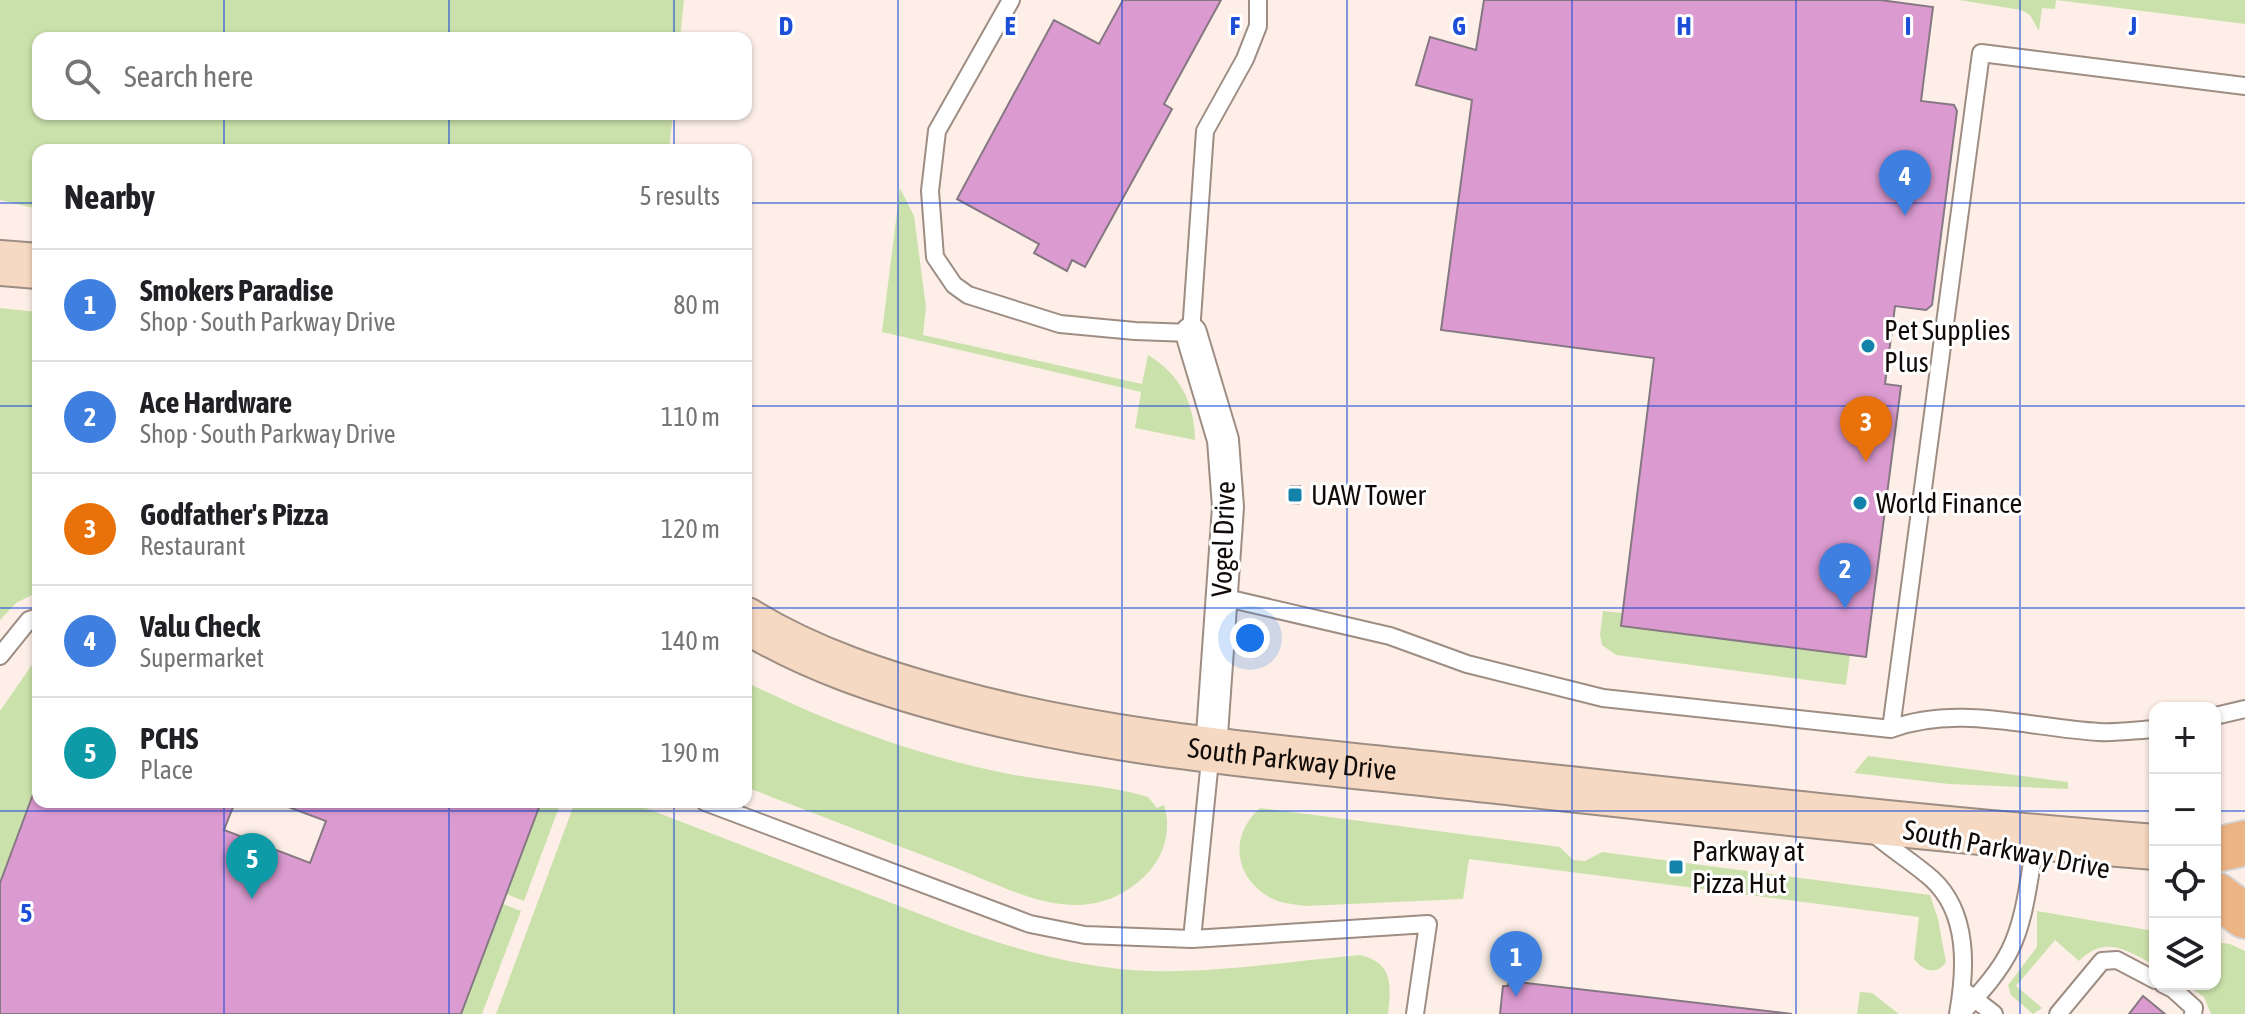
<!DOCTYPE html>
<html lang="en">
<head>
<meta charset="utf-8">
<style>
	:root { --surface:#fff; --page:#f2f2f2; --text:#202124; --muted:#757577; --line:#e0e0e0; --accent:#111827 }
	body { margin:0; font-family:"Asap Condensed",sans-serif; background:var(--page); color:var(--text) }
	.controls { position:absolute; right:24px; bottom:24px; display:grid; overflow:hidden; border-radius:16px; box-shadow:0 2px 6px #0004 }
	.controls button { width:72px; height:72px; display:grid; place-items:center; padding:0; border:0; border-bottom:2px solid var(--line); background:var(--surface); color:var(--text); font:40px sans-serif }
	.you { position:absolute; left:1250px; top:638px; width:28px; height:28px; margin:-20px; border:6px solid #fff; border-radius:50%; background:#1a73e8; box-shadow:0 0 0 12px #1a73e833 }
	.badge { display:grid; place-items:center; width:52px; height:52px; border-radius:50%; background:var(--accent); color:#fff; font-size:26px; font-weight:700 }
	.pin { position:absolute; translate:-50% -66px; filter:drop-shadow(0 2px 4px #0008) }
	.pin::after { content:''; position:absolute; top:42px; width:28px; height:24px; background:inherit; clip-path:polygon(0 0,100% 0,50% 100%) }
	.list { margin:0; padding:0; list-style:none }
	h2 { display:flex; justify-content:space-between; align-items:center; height:104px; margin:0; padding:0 32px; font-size:34px }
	h2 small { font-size:26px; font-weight:400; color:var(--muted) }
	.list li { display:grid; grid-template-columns:52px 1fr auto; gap:24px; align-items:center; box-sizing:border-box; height:112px; padding:0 32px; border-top:2px solid var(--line) }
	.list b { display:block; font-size:30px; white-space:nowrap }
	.list p { margin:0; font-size:26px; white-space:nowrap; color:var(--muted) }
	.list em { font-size:26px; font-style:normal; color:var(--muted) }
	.icon { flex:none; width:44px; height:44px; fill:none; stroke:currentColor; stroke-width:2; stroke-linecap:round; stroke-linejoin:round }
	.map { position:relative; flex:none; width:2245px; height:1014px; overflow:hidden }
	.search { position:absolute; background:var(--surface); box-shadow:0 2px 6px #0004; left:32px; top:32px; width:720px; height:88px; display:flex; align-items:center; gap:20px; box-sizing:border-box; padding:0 28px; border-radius:16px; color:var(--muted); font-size:30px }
	.panel { position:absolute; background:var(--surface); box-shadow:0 2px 6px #0004; left:32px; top:144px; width:720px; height:664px; border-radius:16px }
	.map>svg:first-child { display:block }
</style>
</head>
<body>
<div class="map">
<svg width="2245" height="1014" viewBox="0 0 2245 1014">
	<rect width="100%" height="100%" fill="#fdefe7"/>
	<!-- green -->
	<path fill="#cbe1ab" d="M0 0H684L680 38H38V114H673L669 150H38V209L0 200Z
		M1959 0H2245V24L2056 0 2055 9 2042 8 2039 31 2030 15 2021 10Z
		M900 188 914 216 926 307 923 335 1142 384 1148 355C1180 374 1195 404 1195 440L1135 428 1141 392 882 332Z
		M0 308 38 312V592L16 603 0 620Z
		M1603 611 1622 613 1621 626 1850 655 1846 685 1616 655 1602 645 1600 635Z
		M38 656V781L0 883V711Z
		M746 682C830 724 921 757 1014 775 1057 783 1105 784 1148 797L1157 808 1164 805C1171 826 1166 851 1152 868 1133 891 1108 904 1078 905 1036 906 990 881 951 866 883 840 814 813 746 787Z
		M1868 756 2068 782V789L1949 784 1854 773Z
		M540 802H561L524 901 506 894Z
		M575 802H630L956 928C1020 951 1084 969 1153 971 1219 973 1293 961 1360 955 1394 963 1391 986 1388 1014H496Z
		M1260 808 1560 847 1573 860 1585 861 1602 852 1930 895 1938 919 1946 962C1937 976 1923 971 1914 959L1919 917 1469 859 1463 899 1305 906C1293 904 1280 904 1269 897 1234 876 1229 836 1260 808Z
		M503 904 521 911 482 1014H461Z
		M2037 911 2154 931 2155 966C2129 951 2105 934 2079 961L2055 940 2016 986 2042 1008 2033 1014 2011 995 2008 985 2037 947Z
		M2215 942 2230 944 2245 951V1014H2211L2204 997 2185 984H2215Z
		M1860 992 1872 993 1899 1014H1857Z"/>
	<!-- building -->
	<path fill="#dc9bd0" stroke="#867883" stroke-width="2" d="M1123 0H1221L1164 104 1172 109 1085 267 1072 260 1067 271 1034 253 1039 244 957 199 1054 20 1099 44Z
		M1484 0H1880L1933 7 1921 101 1954 105 1957 111 1932 305 1926 310 1895 306 1885 384 1901 386 1866 657 1621 626 1654 358 1441 330 1472 100 1416 85 1430 37 1476 50Z
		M1291 486H1300L1299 504 1290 503Z
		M38 781V802H235L224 830 310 863 326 821 275 802H541L461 1014H0V883Z
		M1509 981 1792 1014H1500L1503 986H1508Z
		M2143 996 2148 1000 2165 1014H2129Z"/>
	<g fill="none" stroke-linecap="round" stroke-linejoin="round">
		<!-- lane casing -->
		<g stroke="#9d8d83" stroke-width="20">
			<path id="lane" d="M1011 0 937 131 930 191 935 257 954 285 968 295 1060 324 1135 331 1191 333 1205 131 1245 59 1258 26V0
				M1222 597 1390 636 1467 664 1603 698 1891 729 1981 53 2245 86
				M0 656 29 620 38 617
				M2215 716 2245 709
				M1891 729C1957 704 2030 728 2099 732 2117 733 2137 730 2155 729
				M705 802 1030 924 1085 935 1192 939 1428 924 1415 1014
				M1873 833C1891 849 1914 863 1932 879 1969 913 1966 969 1958 1014
				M1192 939 1211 750
				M2163 984 2173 989 2194 1008 2193 1014
				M1967 993 1994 1014
				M1961 1014C1979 994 1998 974 2010 950 2026 918 2029 875 2036 840
				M2058 1014 2102 961 2117 960 2155 980"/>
		</g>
		<!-- street casing -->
		<g stroke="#9d8d83" stroke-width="34">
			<path id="street" d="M1191 333 1223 440 1228 507 1211 749"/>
		</g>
		<!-- secondary casing -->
		<g stroke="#9d8d83" stroke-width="48">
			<g id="secondary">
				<path d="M0 263 38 266"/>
				<path id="s1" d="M746 620C809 659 882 683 953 702 1118 747 1289 758 1459 777 1691 802 1922 829 2155 847"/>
			</g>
		</g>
		<!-- primary casing -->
		<g stroke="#d4d3d3" stroke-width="48">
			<path id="primary" d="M2215 850 2245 843
				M2215 894 2245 916"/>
		</g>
		<!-- lane -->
		<use href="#lane" stroke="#fff" stroke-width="16"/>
		<!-- street -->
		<use href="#street" stroke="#fff" stroke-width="30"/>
		<!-- secondary -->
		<use href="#secondary" stroke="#f6d9c2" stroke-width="44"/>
		<!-- primary -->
		<use href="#primary" stroke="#ecb384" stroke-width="44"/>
	</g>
	<!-- grid -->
	<path fill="none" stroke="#1d4ed8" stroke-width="2" stroke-opacity="0.55" d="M224 0V38M449 0V38M674 0V38M898 0V1014M1122 0V1014M1347 0V1014M1572 0V1014M1796 0V1014M2020 0V1014M224 114V150M449 114V150M674 114V150M0 203H38M746 203H2245M0 406H38M746 406H2245M0 608H38M746 608H2245M224 802V1014M449 802V1014M674 802V1014M0 811H2155M2215 811H2245"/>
	<!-- markers -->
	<g fill="#1483aa" stroke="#fff" stroke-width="3">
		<circle cx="1868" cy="346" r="8"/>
		<rect x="1287" y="487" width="16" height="16" rx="4"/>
		<circle cx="1860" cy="503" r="8"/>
		<rect x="1668" y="859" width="16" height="16" rx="4"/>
	</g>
	<g text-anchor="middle" stroke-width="6" stroke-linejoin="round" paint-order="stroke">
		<!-- poi labels -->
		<g font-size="28" fill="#100b08" stroke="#fff" text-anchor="start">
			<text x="1884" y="340">Pet Supplies<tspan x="1884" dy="32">Plus</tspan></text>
			<text x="1311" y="505">UAW Tower</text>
			<text x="1876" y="513">World Finance</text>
			<text x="1692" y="861">Parkway at<tspan x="1692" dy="32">Pizza Hut</tspan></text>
		</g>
		<!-- street labels -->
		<g font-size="28" fill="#100b08" stroke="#fff">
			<text transform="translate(1223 539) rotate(-88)" y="10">Vogel Drive</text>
			<text dy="10" stroke="none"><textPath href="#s1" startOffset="568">South Parkway Drive</textPath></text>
			<text transform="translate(2007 849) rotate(11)" y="10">South Parkway Drive</text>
		</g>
	</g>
	<g font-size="26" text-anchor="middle" font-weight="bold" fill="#1d4ed8" stroke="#fff" stroke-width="6" stroke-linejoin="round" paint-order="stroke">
		<text x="786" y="35">D</text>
		<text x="1010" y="35">E</text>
		<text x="1235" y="35">F</text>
		<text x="1459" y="35">G</text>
		<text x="1684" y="35">H</text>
		<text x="1908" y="35">I</text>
		<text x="2133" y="35">J</text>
		<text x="26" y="922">5</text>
	</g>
</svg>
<div class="controls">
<button>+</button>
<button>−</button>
<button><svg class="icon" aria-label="locate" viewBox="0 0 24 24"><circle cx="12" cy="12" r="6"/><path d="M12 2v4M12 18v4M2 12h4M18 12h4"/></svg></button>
<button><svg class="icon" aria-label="layers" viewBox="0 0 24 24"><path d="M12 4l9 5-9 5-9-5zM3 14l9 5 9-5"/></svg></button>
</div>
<div class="you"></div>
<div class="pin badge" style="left:1516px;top:997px;background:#3f7fe0">1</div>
<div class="pin badge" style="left:1845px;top:609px;background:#3f7fe0">2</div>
<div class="pin badge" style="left:1866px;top:462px;background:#e8710a">3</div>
<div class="pin badge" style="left:1905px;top:216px;background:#3f7fe0">4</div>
<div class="pin badge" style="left:252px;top:899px;background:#0f9aa8">5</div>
<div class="search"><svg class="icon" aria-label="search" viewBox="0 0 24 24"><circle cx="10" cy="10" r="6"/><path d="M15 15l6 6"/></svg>Search here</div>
<section class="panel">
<h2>Nearby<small>5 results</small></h2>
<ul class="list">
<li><span class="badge" style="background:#3f7fe0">1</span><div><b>Smokers Paradise</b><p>Shop · South Parkway Drive</p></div><em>80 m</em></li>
<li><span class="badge" style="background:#3f7fe0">2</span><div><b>Ace Hardware</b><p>Shop · South Parkway Drive</p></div><em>110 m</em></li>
<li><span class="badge" style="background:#e8710a">3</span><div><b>Godfather's Pizza</b><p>Restaurant</p></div><em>120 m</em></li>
<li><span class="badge" style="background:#3f7fe0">4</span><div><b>Valu Check</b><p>Supermarket</p></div><em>140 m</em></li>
<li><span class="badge" style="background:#0f9aa8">5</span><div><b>PCHS</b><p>Place</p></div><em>190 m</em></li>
</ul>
</section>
</div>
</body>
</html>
